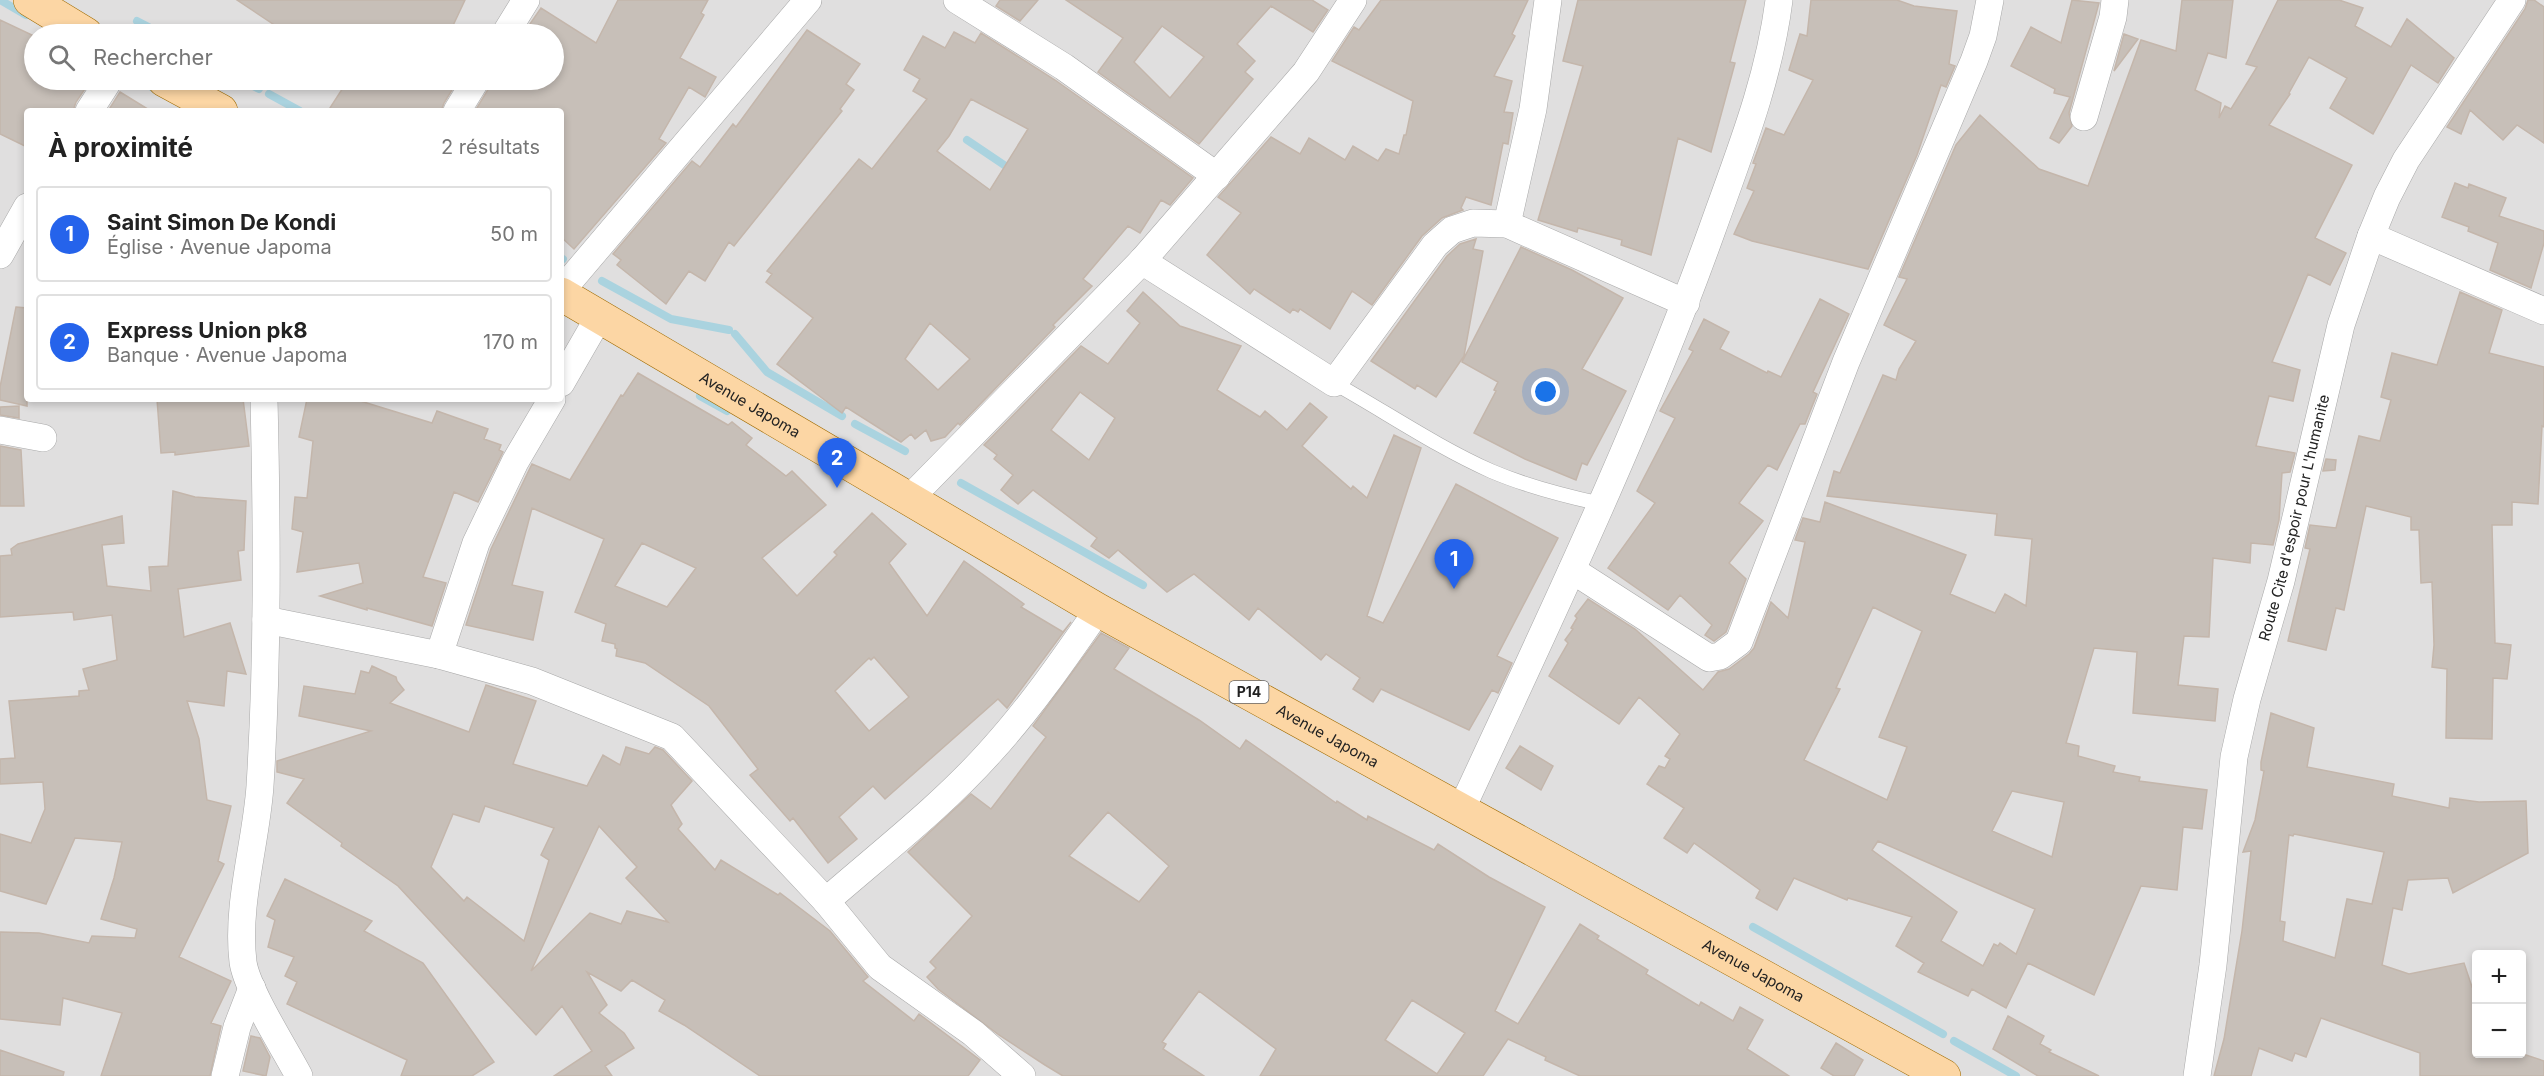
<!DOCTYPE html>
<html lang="fr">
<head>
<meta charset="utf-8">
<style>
	:root { --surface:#fff; --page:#f6f6f6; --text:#222; --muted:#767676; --line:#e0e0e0; --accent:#2563eb }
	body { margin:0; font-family:Inter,sans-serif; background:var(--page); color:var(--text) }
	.controls { position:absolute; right:18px; bottom:18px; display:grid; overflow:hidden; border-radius:6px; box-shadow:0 3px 9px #0003 }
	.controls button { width:54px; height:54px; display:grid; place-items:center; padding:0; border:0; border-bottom:2px solid var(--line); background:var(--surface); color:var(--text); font:30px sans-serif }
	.you { position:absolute; left:1546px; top:392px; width:21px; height:21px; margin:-15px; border:4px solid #fff; border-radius:50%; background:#1a73e8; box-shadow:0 0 0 9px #1a73e833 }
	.badge { display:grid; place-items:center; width:39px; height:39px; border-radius:50%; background:var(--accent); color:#fff; font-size:20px; font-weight:700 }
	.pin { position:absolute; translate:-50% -50px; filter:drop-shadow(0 2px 3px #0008) }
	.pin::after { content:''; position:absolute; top:32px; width:21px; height:18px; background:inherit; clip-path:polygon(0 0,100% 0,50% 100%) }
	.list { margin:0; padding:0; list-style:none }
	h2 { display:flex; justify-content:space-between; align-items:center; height:78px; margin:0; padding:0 24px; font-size:26px }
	h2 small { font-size:20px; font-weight:400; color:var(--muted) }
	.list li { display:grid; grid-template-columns:39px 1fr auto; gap:18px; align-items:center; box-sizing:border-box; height:96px; margin:0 12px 12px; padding:0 12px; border:2px solid var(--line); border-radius:6px }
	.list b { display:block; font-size:22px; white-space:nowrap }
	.list p { margin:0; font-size:20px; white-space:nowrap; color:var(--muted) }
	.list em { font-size:20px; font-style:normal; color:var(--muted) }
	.icon { flex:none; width:33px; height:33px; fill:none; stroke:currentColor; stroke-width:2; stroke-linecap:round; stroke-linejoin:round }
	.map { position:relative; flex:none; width:2544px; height:1076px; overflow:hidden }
	.search { position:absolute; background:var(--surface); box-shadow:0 3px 9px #0003; left:24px; top:24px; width:540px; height:66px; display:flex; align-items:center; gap:15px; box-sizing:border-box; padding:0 21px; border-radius:33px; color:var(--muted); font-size:22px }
	.panel { position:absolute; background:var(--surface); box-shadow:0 3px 9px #0003; left:24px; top:108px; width:540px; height:294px; border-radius:6px }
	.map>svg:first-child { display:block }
</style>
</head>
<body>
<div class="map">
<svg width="2544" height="1076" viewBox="0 0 2544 1076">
	<rect width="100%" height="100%" fill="#f2efe9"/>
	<!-- residential -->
	<path fill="#e0dfdf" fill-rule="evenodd" d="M0 0H2544V1076H0ZM34 34H554V80H34ZM27 111H561V399H27ZM2476 954H2522V1054H2476Z"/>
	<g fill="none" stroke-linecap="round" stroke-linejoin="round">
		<!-- stream -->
		<path stroke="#aad3df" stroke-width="8" d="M0 0 26 15
			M137 21 162 34
			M139 80 157 90
			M242 80 259 89
			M269 94 300 111
			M967 140 1013 171
			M561 258 563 259
			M602 281 671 319 729 330
			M735 334 767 372 842 416
			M700 396 727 411
			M855 424 905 451
			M961 483 1143 585
			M1753 927 1943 1034
			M1954 1041 2016 1076"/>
	</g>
	<!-- building -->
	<path fill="#c7bfb8" stroke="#c4b6ab" stroke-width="1.5" fill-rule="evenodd" d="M237 0H465L449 34H288Z
		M618 0H708L701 13 704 15 680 58 716 77 705 97 689 87 659 139 666 143 574 249 561 237V111H475L489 88 492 80H554V34H523L541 8 596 43Z
		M1000 0H1038L1020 21 996 6Z
		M1066 0H1312L1328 10 1313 32 1271 6 1237 44 1255 61 1245 72 1253 79 1199 144 1098 72 1123 38ZM1162 26 1204 57 1170 98 1134 62Z
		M1381 0H1528L1512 34 1515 36 1494 76 1512 81 1504 112 1513 113 1508 144 1503 143 1491 205 1466 197 1461 208 1463 210 1442 218 1422 236 1372 305 1352 291 1330 329 1300 309 1298 312 1293 309 1290 313 1254 289 1250 294 1207 255 1241 213 1218 197 1271 137 1300 154 1309 138 1345 160 1353 146 1378 161 1386 149 1399 154 1404 135H1406L1413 101 1332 61 1354 27 1359 30Z
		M1578 0H1746L1730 62 1735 63 1711 152 1678 138 1651 255 1621 245 1622 240 1578 228 1577 232 1538 220 1583 66 1563 61Z
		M1811 0H1897L1914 6 1957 11 1949 64 1955 66 1946 87 1941 85 1917 155 1868 269 1752 241 1734 234 1754 191 1747 188 1756 164 1753 163 1766 128 1784 135 1813 80 1789 70 1800 34 1807 36Z
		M2072 0 2099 3 2069 113 2072 126 2059 143 2050 138 2070 97 2054 93 2055 89 2011 66 2031 27 2061 43Z
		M2182 0H2233L2226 58 2208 53 2195 90 2221 103 2219 118 2225 106 2231 109 2257 67 2246 64 2278 0H2339L2363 8 2355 26 2391 47 2407 19 2454 58 2438 83 2411 65 2373 134 2330 108 2347 78 2309 57 2289 93 2290 94 2269 125 2352 165 2315 238 2346 253 2330 285 2308 274 2272 362 2300 370 2293 401 2269 396 2256 446 2295 453 2290 472 2282 473 2279 520 2273 545 2251 543 2250 563 2213 558 2209 637 2184 636 2178 685 2218 689 2215 721 2133 713 2137 652 2094 648 2066 743 2079 746 2078 756 2115 766 2113 772 2140 777 2139 781 2207 790 2202 829 2183 827 2177 890 2141 886 2094 995 2028 963 2006 1008 1972 989 1968 996 1918 972 1924 963 1896 946 1912 917 1848 898 1847 900 1794 878 1777 910 1756 898 1760 890 1694 843 1687 853 1664 838 1684 808 1647 784 1659 766 1665 768 1670 759 1665 756 1680 734 1639 697 1619 724 1549 676 1568 643 1565 640 1573 629 1571 628 1577 618 1575 616 1588 599 1635 629 1703 690 1718 672 1729 669 1749 654 1754 648 1771 602 1788 618 1805 542 1795 540 1803 518 1820 522 1825 502 1966 555 1950 594 1995 613 2005 594 2026 606 2032 539 1995 535 1997 514 1827 496 1834 471 1840 473 1883 375 1896 380 1899 369 1916 341 1884 325 1907 279 1899 277 1956 145 1980 115 2039 169 2088 186 2141 40 2176 51ZM1873 607 1922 631 1879 737 1907 747 1887 800 1804 760 1840 689 1836 688ZM2012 791 2064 802 2052 857 1992 831ZM1878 841 2035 909 2016 954 2000 943 1998 946 1994 944 1983 966 1941 941 1957 912 1872 850Z
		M2528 0H2534L2544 7V143L2517 125 2503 140 2470 110 2461 134 2447 127 2525 9Z
		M0 20 34 36V80H91L76 102 73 111H27V147L0 134Z
		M807 30 860 64 846 84 854 90 840 109 842 111 734 246 729 242 705 281 689 271 666 304 617 265 621 260 613 254 692 161 700 167 733 124 736 127Z
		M954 32 975 43 981 33 1055 80 1193 178 1170 205 1161 200 1140 233 1128 226 1083 279 1092 286 1053 325 1055 327 960 425 958 423 945 437 931 441 926 430 915 439 911 434 901 442 846 407 842 413 777 364 813 318 766 282 772 274 767 271 859 159 872 169 927 99 913 91 920 79 904 70 923 36 945 48ZM971 99 1028 129 990 190 937 151 949 136ZM930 323 970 359 938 390 905 359Z
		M2124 34 2138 39 2114 71Z
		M348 80H458L444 103 441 111H328Z
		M120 92 151 111H108Z
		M2455 183 2468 188 2469 184 2506 198 2499 216 2544 231V243L2531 288 2490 270 2498 243 2468 231 2469 227 2442 217Z
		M1476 239 1473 249 1483 251 1464 356 1436 397 1417 385 1415 389 1371 361 1447 256 1460 244Z
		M1521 247 1572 270 1623 298 1582 369 1626 391 1587 465 1582 463 1576 480 1525 459 1474 433 1496 391 1494 390 1498 382 1462 362Z
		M1143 292 1180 326 1241 346 1217 390 1260 417 1265 411 1287 430 1310 403 1327 417 1302 446 1351 489 1353 486 1367 498 1394 435 1421 448 1367 616 1383 623 1456 484 1558 538 1497 656 1512 663 1498 693 1492 690 1469 730 1381 689 1373 702 1353 689 1360 678 1326 654 1321 660 1258 608 1249 620 1194 574 1167 592 1118 550 1109 558 1091 546 1097 538 1033 490 1018 504 1001 490 1013 475 994 459 997 455 984 445 1081 346 1108 364 1140 323 1127 311ZM1080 392 1115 418 1089 460 1051 430Z
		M2460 292 2502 310 2489 353 2544 367V427L2542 426 2538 504 2512 502V525H2492L2495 643 2511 645 2507 679 2493 678 2492 739 2446 738 2447 669 2432 667 2434 645 2432 582 2421 583 2419 530H2411V517L2366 506 2344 610 2336 608 2326 650 2288 641 2310 549 2305 548 2310 525 2336 528 2359 436 2380 441 2391 400 2381 397 2392 353 2437 365Z
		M1820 299 1849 314 1813 392 1817 394 1805 424H1800L1777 470 1768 465 1739 503 1763 521 1729 563 1746 579 1726 632 1714 641 1705 635 1712 625 1680 595 1668 610 1608 568 1655 503 1637 491 1675 418 1660 411 1693 351 1689 349 1704 319 1729 332 1720 349 1767 373 1768 371 1781 377Z
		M16 307 27 308V406L0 400V387Z
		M638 373 728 425 732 422 752 438 746 445 786 476 792 471 826 505 762 558 797 596 837 555 834 552 872 513 906 544 889 563 927 616 964 561 1024 604 1021 607 1063 632 1071 622 1007 708 998 699 885 799 873 786 839 817 857 839 828 863 793 818 790 821 750 775 758 769 709 706 645 663 616 656 617 649 615 648V644L602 641 606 624 575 612 604 539 532 508 512 585 543 592 533 640 466 625 491 549 532 464 570 480 621 395 623 396ZM642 543 696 568 667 607 615 586ZM874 657 909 697 869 731 835 691 869 658 871 660Z
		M157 399H243L249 446 175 455V452L161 453Z
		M307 399H354L432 423 437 411 488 429 484 439 501 445 499 450 503 452 478 502 454 492 423 577 446 583 432 626 367 608V610L320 596 363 583 359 563 297 572 303 532 292 529 295 497 307 498 313 441 299 437Z
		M19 406V418L0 415V407Z
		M0 446 21 450 24 506H0Z
		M2326 459 2336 460 2335 470 2323 471Z
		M173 491 195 497 246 501 244 550 238 551 241 580 178 589 184 637 230 623 246 674 227 671 224 706 187 701 199 739 207 800 231 806 218 861 224 864 179 957 231 981 211 1023 221 1026 210 1076H101L122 1013 63 998 60 1025 0 1019V932L39 933 89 943 92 936 135 938 137 929 101 919 114 878 122 842 75 838 46 904 0 891V834L31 843 45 809 43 782 0 784V759L15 758 9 701 79 696V691L89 690 83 669 117 660 112 615 74 620 73 612 0 617V556L12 555 11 549 18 544 122 516 124 543 102 545 107 586 151 591 149 567 168 566Z
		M1101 633 1129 648 1114 669 1199 720 1240 749 1246 740 1336 803 1337 801 1367 820 1368 816 1434 850 1438 844 1489 877 1545 907 1495 1011 1518 1024 1580 924 1599 936 1597 939 1648 970 1646 974 1699 1006 1701 1002 1733 1021 1740 1007 1763 1020 1747 1049 1789 1076H1580L1545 1060 1546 1057 1508 1039 1483 1076H1260L1276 1049 1199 991 1162 1042 1166 1044 1163 1049 1204 1076H1063L1045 1065 999 1035 938 989 927 977 936 968 930 962 972 916 908 852 971 794 991 809 1046 737 1033 726ZM1108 812 1169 866 1139 902 1069 856ZM1412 1000 1465 1033 1437 1074 1385 1040Z
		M372 666 396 677 397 681 404 690 390 703 469 732 486 685 536 701 513 764 587 786 603 755 620 765 626 747 649 754 655 747 663 750 692 781 671 805 682 824 678 829 715 870 721 860 778 895 780 893 830 931 868 977 863 981 914 1021 919 1014 980 1060 968 1076H760L684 1025 659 1011 665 1000 632 980 621 991 587 972 607 1005 599 1013 624 1033 634 1048 605 1066 612 1076H554L592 1051 562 1006 536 1035 398 886 341 846 342 843 287 803 304 779 277 772V761L371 731 299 716 304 686 355 694 361 671 369 673ZM485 806 554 828 541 855 549 860 524 941 467 897 464 901 431 867 453 814 479 822ZM599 826 637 867 626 878 668 922 627 911 621 924 590 913 531 971Z
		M2271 713 2314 728 2307 767 2394 784 2392 796 2449 808 2450 798 2479 802 2526 801 2528 853 2453 893 2448 878 2408 880 2402 910 2393 908 2382 965 2409 974 2464 963 2472 987 2476 986V1053H2520L2544 1061V1076H2420V1053L2321 1018 2306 1057 2295 1053 2292 1061 2259 1048 2251 1076H2214L2224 1039 2242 931 2251 851 2243 852 2255 820 2264 771 2261 770V762ZM2294 834 2384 852 2372 904 2347 899 2335 958 2283 941 2285 922 2280 921 2289 835 2293 836Z
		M1520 746 1553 766 1541 790 1506 768Z
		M285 879 372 921 364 931 423 963 494 1062 472 1076H401L407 1060 287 1004 297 982 285 976 294 957 268 947 275 920 267 916Z
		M2008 1016 2044 1036 2040 1044 2051 1050 2049 1052 2099 1076H2038L1993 1049Z
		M251 1036 260 1038 270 1057 266 1076 243 1071Z
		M1836 1043 1863 1060 1854 1076H1834L1821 1068Z
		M0 1050 64 1072 63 1076H0Z"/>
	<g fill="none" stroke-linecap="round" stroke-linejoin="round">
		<!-- service casing -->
		<g stroke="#a9a9a9" stroke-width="15">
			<path id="service" d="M1334 383C1386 412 1437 447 1491 471 1526 486 1565 496 1602 504"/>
		</g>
		<!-- minor casing -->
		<g stroke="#a9a9a9" stroke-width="28">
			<g id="minor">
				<path d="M957 0 1064 67 1217 176"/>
				<path d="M505 34 526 0"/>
				<path d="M89 111 109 80"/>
				<path d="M457 111 476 80"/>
				<path d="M2084 117 2113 17 2115 0"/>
				<path d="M1507 224 1533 109 1548 0"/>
				<path d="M2371 236 2544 311"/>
				<path d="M0 255 27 207"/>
				<path d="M1142 261 1334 383 1435 245 1452 230 1473 223 1507 224 1686 303"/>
				<path d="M561 291 808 0"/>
				<path d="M561 383 599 317"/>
				<path d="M264 399C267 528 268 657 260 786 256 844 236 904 243 962 247 990 285 1049 299 1076"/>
				<path d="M0 430 43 438"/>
				<path d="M910 498 1142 261 1306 72 1353 0"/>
				<path d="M1572 570 1709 658 1720 656 1739 642 1846 362 1974 61 1983 36 1990 0"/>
				<path d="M266 620 439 655 532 681 672 737 826 901 880 967 973 1033 1022 1076"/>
				<path d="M439 655 476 543 515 462 552 399"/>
				<path d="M1462 808C1550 618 1641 428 1712 230 1739 154 1769 80 1779 0"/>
				<path d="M826 901C881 853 942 806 991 751 1031 707 1064 659 1098 610"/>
				<path d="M225 1076 237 1027 252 988"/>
				<path id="s1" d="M2197 1076 2213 965 2234 757 2247 699 2281 581 2341 325 2371 236 2387 197 2406 160 2512 0"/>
			</g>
		</g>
		<!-- primary casing -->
		<g stroke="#a06b00" stroke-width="34">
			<g id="primary">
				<path d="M30 0 86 34"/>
				<path d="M164 80 221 111"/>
				<path id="s2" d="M561 294 1098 610 1944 1076"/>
			</g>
		</g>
		<!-- service -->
		<use href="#service" stroke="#fff" stroke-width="14"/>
		<!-- minor -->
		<use href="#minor" stroke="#fff" stroke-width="27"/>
		<!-- primary -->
		<use href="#primary" stroke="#fcd6a4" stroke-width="33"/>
	</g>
	<g text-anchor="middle" stroke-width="4.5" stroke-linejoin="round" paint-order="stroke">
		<!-- shield labels -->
		<rect fill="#fff" stroke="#646464" stroke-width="1.5" x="1229.5" y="681" width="39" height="22" rx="4.5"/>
		<g font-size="14" font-weight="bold" fill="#222">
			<text x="1249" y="697">P14</text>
		</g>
		<!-- street labels -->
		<g font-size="15" fill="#222" stroke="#fff">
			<text dy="5" stroke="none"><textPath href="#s2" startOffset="219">Avenue Japoma</textPath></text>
			<text dy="5" stroke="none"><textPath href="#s1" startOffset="568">Route Cite d'espoir pour L'humanite</textPath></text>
			<text dy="5" stroke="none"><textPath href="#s2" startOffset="885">Avenue Japoma</textPath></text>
			<text dy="5" stroke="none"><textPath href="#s2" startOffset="1371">Avenue Japoma</textPath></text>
		</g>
	</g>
</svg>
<div class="controls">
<button>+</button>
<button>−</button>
</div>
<div class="you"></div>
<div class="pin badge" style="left:1454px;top:589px">1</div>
<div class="pin badge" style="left:837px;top:488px">2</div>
<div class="search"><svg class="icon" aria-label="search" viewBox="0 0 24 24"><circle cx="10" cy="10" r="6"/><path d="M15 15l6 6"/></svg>Rechercher</div>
<section class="panel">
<h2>À proximité<small>2 résultats</small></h2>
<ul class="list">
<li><span class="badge">1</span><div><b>Saint Simon De Kondi</b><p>Église · Avenue Japoma</p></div><em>50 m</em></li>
<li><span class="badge">2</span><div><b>Express Union pk8</b><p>Banque · Avenue Japoma</p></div><em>170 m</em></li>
</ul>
</section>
</div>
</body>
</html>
